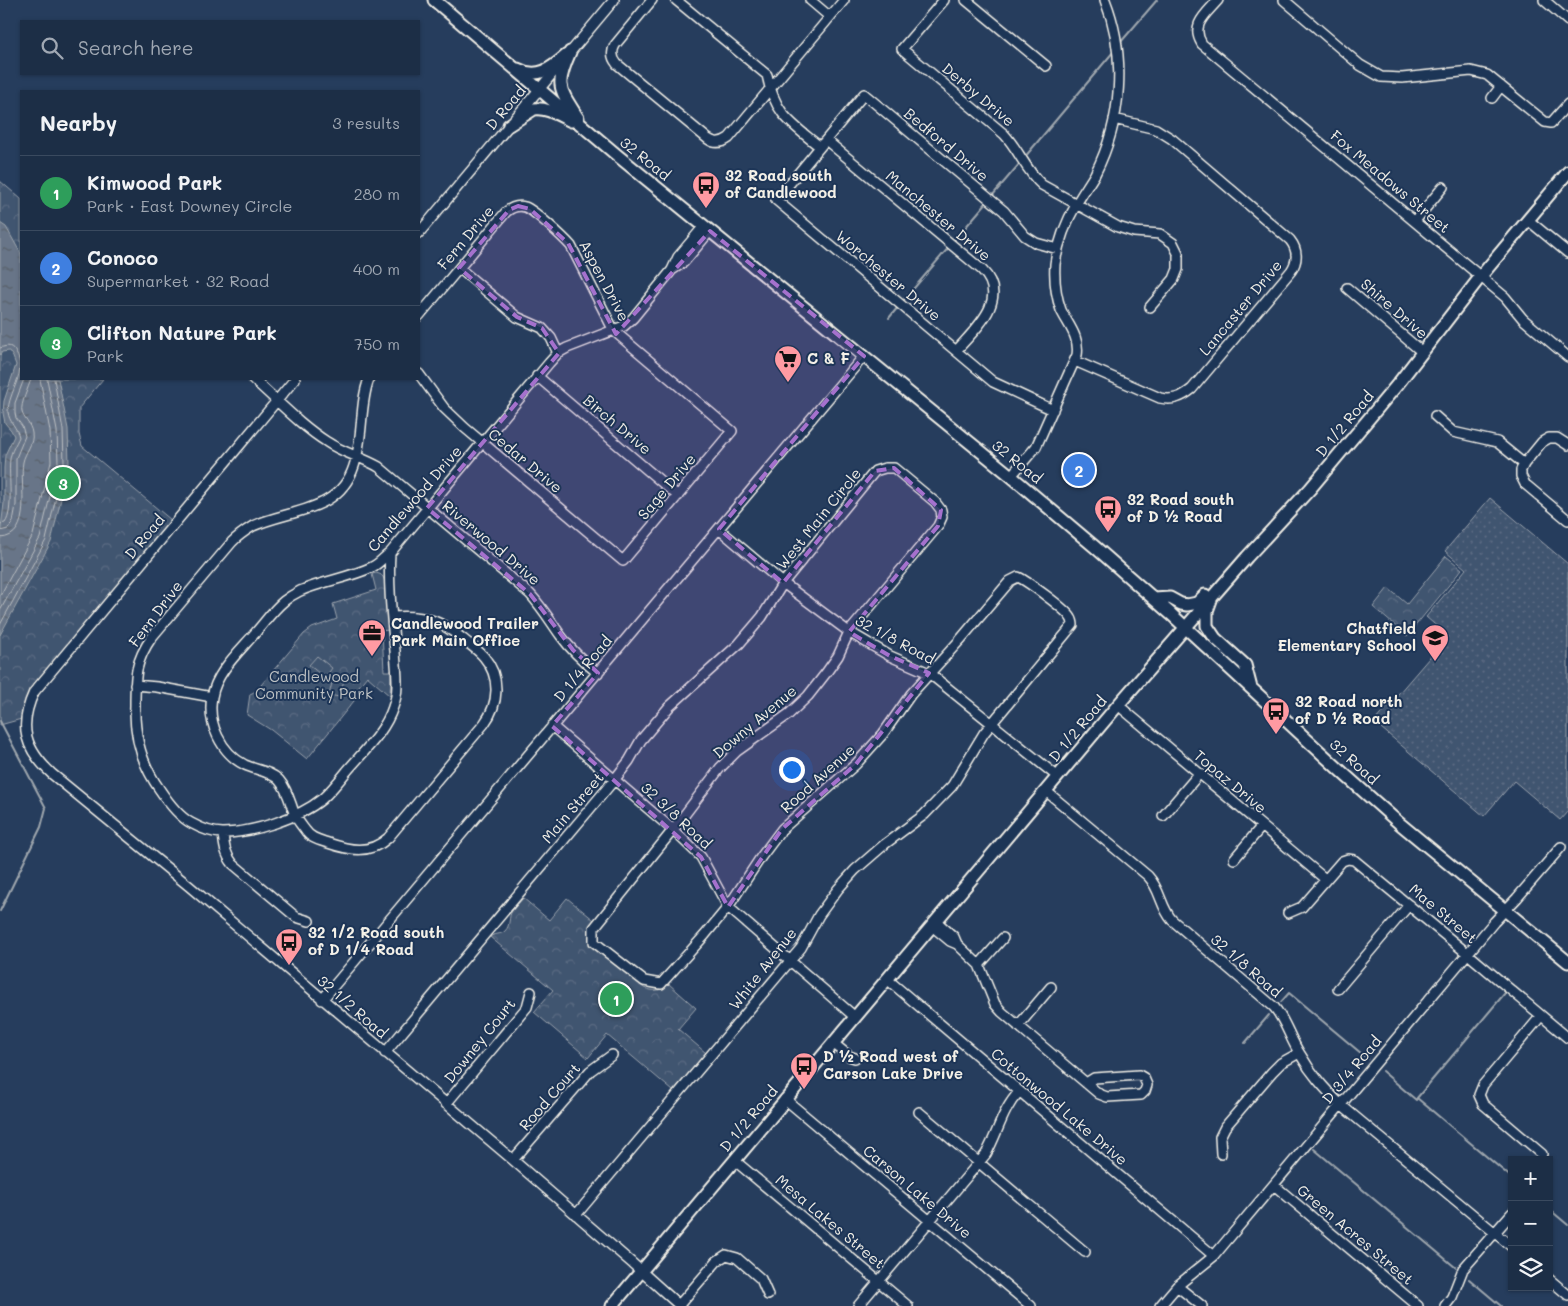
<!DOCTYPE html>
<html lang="en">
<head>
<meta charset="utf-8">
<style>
	:root { --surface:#1c2e46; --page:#293a51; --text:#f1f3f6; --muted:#a0a8b3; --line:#3a4a5f; --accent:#1a73e8 }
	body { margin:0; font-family:Mali,sans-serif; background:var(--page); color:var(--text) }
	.controls { position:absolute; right:15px; bottom:15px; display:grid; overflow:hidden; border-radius:0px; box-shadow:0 1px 4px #0004 }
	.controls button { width:45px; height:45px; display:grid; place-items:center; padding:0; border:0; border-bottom:1px solid var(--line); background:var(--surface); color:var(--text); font:25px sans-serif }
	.you { position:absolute; left:791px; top:769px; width:18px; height:18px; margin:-12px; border:4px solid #fff; border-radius:50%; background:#1a73e8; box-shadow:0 0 0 8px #1a73e833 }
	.badge { display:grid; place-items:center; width:32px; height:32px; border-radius:50%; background:var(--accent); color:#fff; font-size:16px; font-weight:700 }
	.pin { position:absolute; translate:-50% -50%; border:2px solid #fff; box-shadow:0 1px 5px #0006 }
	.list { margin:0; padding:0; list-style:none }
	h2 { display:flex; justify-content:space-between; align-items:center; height:65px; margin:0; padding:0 20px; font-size:21px }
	h2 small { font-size:16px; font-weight:400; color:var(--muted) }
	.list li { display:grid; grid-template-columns:32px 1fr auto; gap:15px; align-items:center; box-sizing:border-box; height:75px; padding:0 20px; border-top:1px solid var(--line) }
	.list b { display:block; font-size:19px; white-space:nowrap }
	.list p { margin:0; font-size:16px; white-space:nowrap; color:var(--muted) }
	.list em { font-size:16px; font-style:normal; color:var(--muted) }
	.icon { flex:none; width:28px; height:28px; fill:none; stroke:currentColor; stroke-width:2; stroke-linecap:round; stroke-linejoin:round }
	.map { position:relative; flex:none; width:1568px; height:1306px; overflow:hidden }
	.search { position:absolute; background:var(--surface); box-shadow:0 1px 4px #0004; left:20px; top:20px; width:400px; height:55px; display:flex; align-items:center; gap:12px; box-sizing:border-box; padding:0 18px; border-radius:0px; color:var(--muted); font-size:19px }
	.panel { position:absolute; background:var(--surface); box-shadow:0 1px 4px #0004; left:20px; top:90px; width:400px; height:290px; border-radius:0px }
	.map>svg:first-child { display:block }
</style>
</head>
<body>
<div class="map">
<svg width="1568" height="1306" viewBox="0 0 1568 1306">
	<defs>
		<pattern id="grass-dots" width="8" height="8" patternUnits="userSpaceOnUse" patternTransform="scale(1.25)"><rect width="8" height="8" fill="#40546f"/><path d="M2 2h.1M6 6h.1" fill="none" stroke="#5c6d84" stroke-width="1.8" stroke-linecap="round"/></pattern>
		<pattern id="park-crowns" width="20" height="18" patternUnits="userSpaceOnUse" patternTransform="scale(1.25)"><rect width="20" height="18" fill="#40546f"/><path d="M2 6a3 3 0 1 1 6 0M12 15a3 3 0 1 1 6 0" fill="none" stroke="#5c6d84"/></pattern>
		<pattern id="water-ripples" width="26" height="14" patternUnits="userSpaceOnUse" patternTransform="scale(1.25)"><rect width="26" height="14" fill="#677588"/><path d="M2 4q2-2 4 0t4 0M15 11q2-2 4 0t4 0" fill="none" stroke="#585e67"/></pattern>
	</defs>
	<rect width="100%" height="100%" fill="#263d5d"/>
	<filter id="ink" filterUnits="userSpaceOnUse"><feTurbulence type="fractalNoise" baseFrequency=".02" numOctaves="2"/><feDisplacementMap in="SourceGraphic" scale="10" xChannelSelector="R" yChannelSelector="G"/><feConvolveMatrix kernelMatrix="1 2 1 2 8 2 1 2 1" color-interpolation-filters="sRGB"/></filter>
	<g filter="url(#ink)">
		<!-- grass -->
		<path fill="url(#grass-dots)" stroke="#9aa2ac" d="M1490 498 1568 564V811L1560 820 1514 781 1484 816 1374 722 1448 636 1426 617 1466 569 1445 551Z"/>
		<!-- park -->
		<path fill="url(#park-crowns)" stroke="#9aa2ac" d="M0 181 21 199V379H103L79 408V434L82 446 171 520 167 532 41 682 25 718 0 725Z
			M1446 556 1462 569 1407 636 1373 607 1388 588 1407 604Z
			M376 573C379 574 381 574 383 577 388 586 388 619 388 630L382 631 384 671H391L390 696 367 676 359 686 358 696 307 759 271 730 247 715 250 694 256 691 304 634 312 628 337 619 333 604 376 590 372 574Z
			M523 898 549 920 567 898 594 920C588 930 588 938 594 947L644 988C654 992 661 991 669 984L696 1008 678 1029 706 1053 673 1091 607 1035 588 1058 534 1012 553 990 490 937C495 933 501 935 505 931 511 925 508 917 512 911 515 907 520 902 523 898Z"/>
		<!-- pitch -->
		<path fill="#40546f" stroke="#9aa2ac" d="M317 656 332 668 325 678 309 665Z
			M334 675 345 677 339 697 329 695Z"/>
		<!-- water -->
		<path fill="url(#water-ripples)" stroke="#9fa7ae" d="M0 223 6 227 21 254V379H58L68 429 69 464 51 542 0 635V537L4 503V468L5 455 14 436 11 430 5 423 3 413 4 401 16 365 13 357 9 351 2 352 0 355Z"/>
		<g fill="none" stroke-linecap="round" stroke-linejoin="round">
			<!-- shore -->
			<path stroke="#bcbfc2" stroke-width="1" d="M0 348C8 345 12 345 16 353 28 372 8 392 8 412 9 422 17 427 19 437 16 444 11 451 10 459 8 475 14 511 5 523L0 524
				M0 531 8 529 13 522 16 505V458L25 436 22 426 16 418 15 413V403L24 379
				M0 538C34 537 19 484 23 462 25 452 34 444 32 433 31 424 23 418 22 412 20 404 29 387 31 379
				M0 596 33 535 51 462 50 431 40 379
				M0 611 40 538 58 463 57 431 47 379
				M0 625 46 540 64 463 63 430 54 379"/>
			<!-- stream -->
			<path stroke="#9fa7ae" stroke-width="2" d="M1120 43 1157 0
				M1024 158 1114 51
				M992 196 1021 162
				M953 242 987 202
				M903 301 950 246
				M889 318 898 307
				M0 721 46 808 41 827 0 911
				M1281 1002 1289 993 1368 1059
				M1245 1043 1269 1015
				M1382 1071 1416 1100 1417 1098 1512 1178
				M1417 1098 1505 993
				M1314 1149 1455 1267
				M1549 1209 1568 1225
				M1469 1279 1501 1306"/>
			<!-- minor casing -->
			<g stroke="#f4f1e8" stroke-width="12">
				<path id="minor" d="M652 0 615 45C611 52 612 58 617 64L708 139C715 144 722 143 729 138L844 0
					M676 0 767 75C775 115 791 123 820 147
					M810 0 830 17
					M944 0 902 49 1004 134C1019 150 1026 171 1042 185L1118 227 1134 232 1160 234 1173 243 1178 253V269L1174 279 1150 307
					M966 0 1046 66
					M1218 0C1206 14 1190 25 1202 44L1505 297 1523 319 1568 357
					M1284 0 1360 65 1381 77 1402 78 1471 71 1487 75 1545 122 1551 123 1568 104
					M1544 0 1568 21
					M1492 98 1501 86
					M826 140 982 270C1011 299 975 329 956 351
					M1528 220 1568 253
					M1415 221 1443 187
					M419 233 614 0
					M459 268 517 317 542 328 551 338 558 353
					M672 270 684 262 710 231
					M1347 288 1422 352
					M419 316 506 212C512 207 518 205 525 207 534 210 564 238 571 246L614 331 732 431 623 561 465 428 444 408 419 374
					M1075 361 1160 398C1173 401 1182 397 1192 389L1291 271C1298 261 1298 250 1290 240L1172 139 1156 129 1114 119
					M537 376 678 496
					M253 379C277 400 300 425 327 442 343 453 362 457 379 467L530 594C542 607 551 622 561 636 571 650 584 662 598 673
					M295 379 34 692C18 727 25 749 52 774L189 886 513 1160 632 1263 680 1306
					M369 379C359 405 364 437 354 466 339 513 290 509 253 526 245 531 238 536 232 542L152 637C135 661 135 676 135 705 134 735 142 765 160 790 168 802 178 816 191 823 200 828 212 833 223 833 252 833 299 818 322 799 331 791 339 781 347 771 363 752 385 732 393 707 400 689 396 670 395 651 392 619 388 585 390 553
					M1053 410 993 382 776 200 864 94 1004 211 1025 236 1036 243 1058 249
					M1435 416 1453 432 1497 442 1524 464
					M1568 445 1557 438H1549L1542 442 1524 464 1521 470V476L1525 484 1568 520
					M1011 476 1036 447 1077 355C1080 337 1068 325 1061 310 1056 296 1054 280 1055 264 1058 243 1066 222 1077 203 1082 194 1089 184 1095 174 1122 121 1127 56 1105 0
					M719 529 783 583 849 632 890 656 929 673 1058 777
					M393 617C407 616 420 616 434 621 445 625 454 632 463 639 470 645 478 650 484 657 501 677 499 704 484 724L388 838C369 855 349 850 328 843 319 840 310 838 305 830 302 826 297 820 295 815 290 803 288 790 279 780 270 771 256 770 245 765 221 753 207 723 212 697 216 672 240 651 256 632 265 622 273 610 284 601 289 597 294 594 300 591 323 581 349 578 372 567 379 564 384 557 390 553L549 363 558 353 567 348 624 326 633 318 672 270 678 257 704 226
					M135 685 157 687 212 697
					M1118 705 1325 879
					M552 726 673 830 701 857 728 907 855 1017
					M1046 791 1148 876C1161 890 1160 906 1172 920L1274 1007C1286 1021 1290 1039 1300 1054 1312 1075 1324 1088 1341 1105L1512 1247
					M1163 816 1199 774
					M223 833C224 845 225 854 233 864L296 917 309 921
					M1234 859 1262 826
					M1288 913 1302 907 1342 861 1348 859 1354 860 1468 954 1568 1038
					M936 921 954 937 957 944
					M932 926 950 941 957 944 979 965 995 1004 1002 1012 1086 1083 1099 1094 1107 1097 1141 1095 1145 1091 1147 1085 1144 1078 1139 1075 1094 1078 1086 1083
					M979 965 1003 938
					M887 979 1214 1256
					M1338 989 1409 905
					M322 1000 864 356
					M1541 1016 1483 1085 1479 1095 1483 1104 1542 1154
					M1018 1026 1051 987
					M833 1043 849 1056 855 1058
					M385 1053 615 779 629 761 641 740 669 707 739 644 762 617 783 583 875 471 885 468H894L935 502 941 510 942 517 938 526 849 632 838 656 826 673 808 696 789 714 737 751 720 768 673 830 594 928V942L644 981 661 984 705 935 728 907 761 857 782 829 856 764 883 734 911 694 960 640 1010 581 1018 577C1027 581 1066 609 1071 618 1072 619 1073 623 1073 625L984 733 952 786 924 815 885 844 855 870 838 889 819 915 801 948 576 1215
					M785 1099 1031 1306
					M446 1104 527 1007 531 992
					M919 1112 1085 1252
					M1221 1154 1220 1137 1225 1127 1272 1072 1281 1063 1299 1053
					M513 1160 590 1071 612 1055
					M734 1160 908 1306
					M1274 1185 1418 1306
					M1549 1279 1568 1295
					M1177 1286 1202 1306
					M679 1305 717 1261 726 1255 737 1258 761 1279 768 1295
					M858 1306 986 1154C998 1133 1002 1110 1019 1092
					M1160 1306 1177 1286 1214 1256 1224 1244 1494 922 1517 898 1561 847
					M1445 1306 1452 1297 1463 1269 1512 1213"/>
			</g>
			<!-- major casing -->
			<g stroke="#f4f1e8" stroke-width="15">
				<path id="major" d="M434 0 618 156 1011 476 1095 547 1171 614 1344 774 1399 823 1568 962
					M570 52C555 86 559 88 578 118
					M518 69C538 80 552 68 567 55
					M509 125 534 109C547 107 560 116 571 121
					M1154 599 1170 598 1181 604 1187 605 1197 603 1205 595
					M1211 600 1207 611V626L1215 638 1245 665 1251 688
					M612 1306 1118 705 1247 557 1310 489 1397 385 1481 276 1568 172"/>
			</g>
			<!-- minor -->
			<use href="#minor" stroke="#1d3557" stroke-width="9"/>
			<!-- major -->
			<use href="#major" stroke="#1d3557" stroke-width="11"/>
		</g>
	</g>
	<!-- marked area -->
	<path fill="#a571cd" fill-opacity="0.2" stroke="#a571cd" stroke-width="4" stroke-dasharray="10 6" stroke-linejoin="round" d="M518 206 530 209 568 243 616 334 710 231 864 356 719 529 783 583 875 471 894 468 941 510 938 526 849 632 890 656 929 673 856 764 782 829 728 907 701 857 552 726 598 673 573 650 530 594 427 508 559 353 542 328 517 317 459 268 509 210Z"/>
	<!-- icons -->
	<defs>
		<g id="bus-pin" transform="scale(1.4375)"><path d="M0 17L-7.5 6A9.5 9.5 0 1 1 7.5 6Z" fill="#ff9aa2" stroke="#1d3557"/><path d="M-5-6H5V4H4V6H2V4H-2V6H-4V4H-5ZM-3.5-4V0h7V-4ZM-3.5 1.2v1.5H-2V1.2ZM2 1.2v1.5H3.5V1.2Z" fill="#111"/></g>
		<g id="supermarket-pin" transform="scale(1.4375)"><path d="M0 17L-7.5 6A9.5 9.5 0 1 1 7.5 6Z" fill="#ff9aa2" stroke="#1d3557"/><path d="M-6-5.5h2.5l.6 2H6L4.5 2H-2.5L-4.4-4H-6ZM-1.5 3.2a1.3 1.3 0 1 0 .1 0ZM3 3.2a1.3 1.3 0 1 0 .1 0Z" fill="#111"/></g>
		<g id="office-pin" transform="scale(1.4375)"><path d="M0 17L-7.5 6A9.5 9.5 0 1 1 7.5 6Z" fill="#ff9aa2" stroke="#1d3557"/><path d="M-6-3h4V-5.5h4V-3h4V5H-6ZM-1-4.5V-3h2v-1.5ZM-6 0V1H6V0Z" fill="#111"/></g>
		<g id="school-pin" transform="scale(1.4375)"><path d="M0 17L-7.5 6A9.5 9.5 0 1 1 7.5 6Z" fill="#ff9aa2" stroke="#1d3557"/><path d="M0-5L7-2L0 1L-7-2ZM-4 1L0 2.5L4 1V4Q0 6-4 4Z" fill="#111"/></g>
	</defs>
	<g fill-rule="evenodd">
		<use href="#bus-pin" x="706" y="185"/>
		<use href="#supermarket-pin" x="788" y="359"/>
		<use href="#bus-pin" x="1108" y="509"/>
		<use href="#office-pin" x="372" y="633"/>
		<use href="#school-pin" x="1435" y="638"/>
		<use href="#bus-pin" x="1276" y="711"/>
		<use href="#bus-pin" x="289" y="942"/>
		<use href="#bus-pin" x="804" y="1066"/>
	</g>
	<g text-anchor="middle" stroke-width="4" stroke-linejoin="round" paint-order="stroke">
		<!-- street labels -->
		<g font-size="15" fill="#f4f1e8" stroke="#1d3557">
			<text transform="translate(978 95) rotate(40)" y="5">Derby Drive</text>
			<text transform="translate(506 108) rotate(-50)" y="5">D Road</text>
			<text transform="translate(946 145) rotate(40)" y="5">Bedford Drive</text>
			<text transform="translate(645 159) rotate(39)" y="5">32 Road</text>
			<text transform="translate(1390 182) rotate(40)" y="5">Fox Meadows Street</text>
			<text transform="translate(938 216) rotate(40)" y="5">Manchester Drive</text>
			<text transform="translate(466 238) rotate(-50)" y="5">Fern Drive</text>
			<text transform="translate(888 276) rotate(40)" y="5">Worchester Drive</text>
			<text transform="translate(604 281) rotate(62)" y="5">Aspen Drive</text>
			<text transform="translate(1241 308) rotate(-50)" y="5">Lancaster Drive</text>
			<text transform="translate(1394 309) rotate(41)" y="5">Shire Drive</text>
			<text transform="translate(1345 424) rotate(-50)" y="5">D 1/2 Road</text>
			<text transform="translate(617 425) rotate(40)" y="5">Birch Drive</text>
			<text transform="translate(525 461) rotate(40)" y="5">Cedar Drive</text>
			<text transform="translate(1017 462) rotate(39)" y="5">32 Road</text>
			<text transform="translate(667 487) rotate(-50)" y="5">Sage Drive</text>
			<text transform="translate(415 499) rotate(-49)" y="5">Candlewood Drive</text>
			<text transform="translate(819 519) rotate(-51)" y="5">West Main Circle</text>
			<text transform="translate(145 537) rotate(-50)" y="5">D Road</text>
			<text transform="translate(491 543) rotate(40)" y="5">Riverwood Drive</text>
			<text transform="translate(156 614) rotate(-53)" y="5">Fern Drive</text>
			<text transform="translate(895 640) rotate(28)" y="5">32 1/8 Road</text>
			<text transform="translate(583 669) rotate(-50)" y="5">D 1/4 Road</text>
			<text transform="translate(755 722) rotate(-40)" y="5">Downy Avenue</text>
			<text transform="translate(1078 729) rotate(-50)" y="5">D 1/2 Road</text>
			<text transform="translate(1354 762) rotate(42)" y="5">32 Road</text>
			<text transform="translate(818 779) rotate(-42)" y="5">Rood Avenue</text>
			<text transform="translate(1230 782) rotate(40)" y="5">Topaz Drive</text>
			<text transform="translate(573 808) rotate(-50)" y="5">Main Street</text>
			<text transform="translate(676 816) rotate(43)" y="5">32 3/8 Road</text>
			<text transform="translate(1443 914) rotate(40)" y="5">Mae Street</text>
			<text transform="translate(1246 966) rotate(41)" y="5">32 1/8 Road</text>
			<text transform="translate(763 969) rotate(-52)" y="5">White Avenue</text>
			<text transform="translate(352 1007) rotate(41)" y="5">32 1/2 Road</text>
			<text transform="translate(480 1041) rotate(-51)" y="5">Downey Court</text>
			<text transform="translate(1352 1070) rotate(-50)" y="5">D 3/4 Road</text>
			<text transform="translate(550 1097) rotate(-49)" y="5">Rood Court</text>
			<text transform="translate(1059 1107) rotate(40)" y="5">Cottonwood Lake Drive</text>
			<text transform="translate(749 1119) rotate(-50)" y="5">D 1/2 Road</text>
			<text transform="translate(917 1192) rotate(40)" y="5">Carson Lake Drive</text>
			<text transform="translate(830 1222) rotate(40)" y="5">Mesa Lakes Street</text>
			<text transform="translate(1355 1235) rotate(40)" y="5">Green Acres Street</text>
		</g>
		<!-- poi labels -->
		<g font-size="15" font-weight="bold" fill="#f4f1e8" stroke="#1d3557" text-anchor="start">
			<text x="725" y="181">32 Road south<tspan x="725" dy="17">of Candlewood</tspan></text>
			<text x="807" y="364">C &amp; F</text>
			<text x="1127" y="505">32 Road south<tspan x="1127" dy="17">of D ½ Road</tspan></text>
			<text x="391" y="629">Candlewood Trailer<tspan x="391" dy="17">Park Main Office</tspan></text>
			<text x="1416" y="634" text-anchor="end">Chatfield<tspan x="1416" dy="17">Elementary School</tspan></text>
			<text x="1295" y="707">32 Road north<tspan x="1295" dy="17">of D ½ Road</tspan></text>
			<text x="308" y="938">32 1/2 Road south<tspan x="308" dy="17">of D 1/4 Road</tspan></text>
			<text x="823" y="1062">D ½ Road west of<tspan x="823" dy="17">Carson Lake Drive</tspan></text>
		</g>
		<!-- park labels -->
		<g font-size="15" fill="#bec2c4" stroke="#1d3557">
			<text x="314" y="682">Candlewood<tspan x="314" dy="17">Community Park</tspan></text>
		</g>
	</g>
</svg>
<div class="controls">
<button>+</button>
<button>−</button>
<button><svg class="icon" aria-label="layers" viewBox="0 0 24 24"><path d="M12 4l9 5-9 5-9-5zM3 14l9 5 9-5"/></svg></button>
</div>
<div class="you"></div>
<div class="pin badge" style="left:616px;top:999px;background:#2e9e5b">1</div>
<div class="pin badge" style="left:1079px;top:470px;background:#3f7fe0">2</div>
<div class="pin badge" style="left:63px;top:483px;background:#2e9e5b">3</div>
<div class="search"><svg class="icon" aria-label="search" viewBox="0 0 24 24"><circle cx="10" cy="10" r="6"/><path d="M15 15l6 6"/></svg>Search here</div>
<section class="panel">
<h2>Nearby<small>3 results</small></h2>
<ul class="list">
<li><span class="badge" style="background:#2e9e5b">1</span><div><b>Kimwood Park</b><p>Park · East Downey Circle</p></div><em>280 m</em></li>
<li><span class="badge" style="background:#3f7fe0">2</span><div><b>Conoco</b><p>Supermarket · 32 Road</p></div><em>400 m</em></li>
<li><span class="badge" style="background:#2e9e5b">3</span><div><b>Clifton Nature Park</b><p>Park</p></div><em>750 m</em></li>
</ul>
</section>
</div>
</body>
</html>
